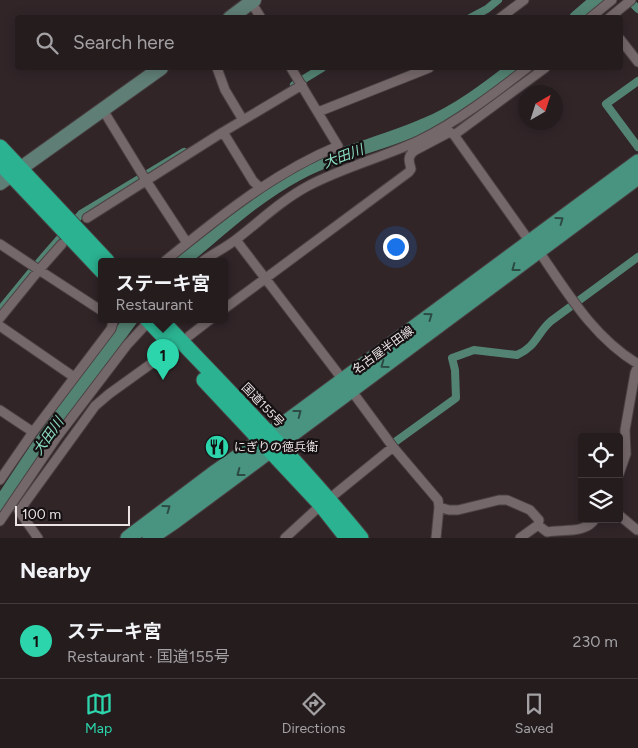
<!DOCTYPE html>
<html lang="en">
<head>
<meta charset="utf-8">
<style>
	:root { --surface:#251c1e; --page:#2d2527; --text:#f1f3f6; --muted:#a3a1a4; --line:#423a3c; --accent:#2cd5ab }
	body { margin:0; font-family:Figtree,"Noto Sans JP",sans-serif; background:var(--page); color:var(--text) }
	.controls { position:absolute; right:15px; bottom:15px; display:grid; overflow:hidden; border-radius:5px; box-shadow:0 2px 12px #0003 }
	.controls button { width:45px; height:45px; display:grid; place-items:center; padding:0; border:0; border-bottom:1px solid var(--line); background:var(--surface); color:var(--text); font:25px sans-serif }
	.compass { position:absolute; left:518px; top:85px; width:45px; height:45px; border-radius:50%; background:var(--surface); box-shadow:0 2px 12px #0003; rotate:39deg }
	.scale { position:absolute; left:15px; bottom:12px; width:115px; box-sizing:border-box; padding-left:5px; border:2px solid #eae2e3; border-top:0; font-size:14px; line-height:18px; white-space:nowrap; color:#eae2e3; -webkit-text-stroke:4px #151011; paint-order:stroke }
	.you { position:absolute; left:395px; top:246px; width:18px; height:18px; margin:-12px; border:4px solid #fff; border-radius:50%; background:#1a73e8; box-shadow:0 0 0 8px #1a73e833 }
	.badge { display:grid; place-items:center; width:32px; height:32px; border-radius:50%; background:var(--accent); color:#111; font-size:16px; font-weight:700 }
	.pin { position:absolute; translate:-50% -41px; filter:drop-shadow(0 1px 2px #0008) }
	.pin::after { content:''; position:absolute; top:26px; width:18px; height:15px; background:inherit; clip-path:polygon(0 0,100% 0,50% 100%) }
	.popup { position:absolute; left:98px; top:258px; width:130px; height:65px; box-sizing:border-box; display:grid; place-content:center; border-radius:5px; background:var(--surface); filter:drop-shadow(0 1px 4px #0005); font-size:16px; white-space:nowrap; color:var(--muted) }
	.popup b { font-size:19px; color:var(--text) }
	.popup::after { content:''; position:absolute; left:50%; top:100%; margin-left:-10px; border:10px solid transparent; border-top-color:var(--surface) }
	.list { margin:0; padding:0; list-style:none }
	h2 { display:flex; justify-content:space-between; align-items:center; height:65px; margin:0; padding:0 20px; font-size:21px }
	h2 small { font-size:16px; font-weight:400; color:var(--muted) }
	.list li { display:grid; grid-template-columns:32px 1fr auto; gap:15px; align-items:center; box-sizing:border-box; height:75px; padding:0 20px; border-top:1px solid var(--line) }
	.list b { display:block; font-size:19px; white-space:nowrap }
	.list p { margin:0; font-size:16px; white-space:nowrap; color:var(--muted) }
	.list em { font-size:16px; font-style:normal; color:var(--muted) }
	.icon { flex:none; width:28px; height:28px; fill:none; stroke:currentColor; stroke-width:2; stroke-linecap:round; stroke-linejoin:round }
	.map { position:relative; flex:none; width:638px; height:538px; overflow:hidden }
	.search { position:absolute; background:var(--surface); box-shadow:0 2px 12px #0003; left:15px; right:15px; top:15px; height:55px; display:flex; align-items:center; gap:12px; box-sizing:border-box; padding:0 18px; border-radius:5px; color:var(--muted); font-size:19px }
	.sheet { height:140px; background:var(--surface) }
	nav { display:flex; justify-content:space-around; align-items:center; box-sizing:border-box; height:70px; border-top:1px solid var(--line); background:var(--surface); font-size:14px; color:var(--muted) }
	nav a { display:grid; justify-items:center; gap:2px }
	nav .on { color:var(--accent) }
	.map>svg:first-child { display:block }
</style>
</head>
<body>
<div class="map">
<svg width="638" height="538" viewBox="0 0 638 538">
	<rect width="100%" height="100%" fill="#312528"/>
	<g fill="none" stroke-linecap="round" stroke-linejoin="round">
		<!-- canal -->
		<path stroke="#538373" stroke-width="8" d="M635 6 638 9
			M470 18 487 9 498 0
			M638 81 606 104 638 147
			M294 85 322 68
			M0 310 41 260 81 214 184 152
			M395 442 456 398 455 370 452 358 474 350 517 355C536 347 537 333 551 321L638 257"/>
		<!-- river -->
		<path stroke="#538373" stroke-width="14" d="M576 18 597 0
			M182 261C219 231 254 197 297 174 338 152 383 144 425 125 457 112 487 89 514 68
			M0 504 37 448 131 319"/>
		<!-- street-tunnel -->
		<path stroke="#4d4144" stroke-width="9" stroke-dasharray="9 4.5" stroke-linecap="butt" d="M166 353 185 339"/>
		<!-- street casing -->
		<g stroke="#4b4143" stroke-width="11">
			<path id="street" d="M251 2 261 18
				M500 18 524 0
				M590 18 612 0
				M609 18 631 0
				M620 39 638 62
				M217 68 225 90 243 120
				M103 110 147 182 187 243
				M318 112 429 68
				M223 132 253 181 260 188
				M454 135 545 68
				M87 218 223 132 302 85
				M236 240 343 380
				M0 244 39 270 62 244
				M165 261C219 217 273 173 338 146L291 68
				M203 261C214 253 227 247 238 238 261 220 282 200 308 186 344 167 384 157 420 140 457 122 495 93 527 68
				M224 309 409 172 411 169C409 161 407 157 414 151L450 132 454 135 530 242 538 250C567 292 593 337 638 364
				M0 318 39 270 102 311
				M0 326 74 377
				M189 336 211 319
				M351 390 393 447 438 500 439 507 436 538
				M0 410 33 432
				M619 474 626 454 625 430 635 373 638 366
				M0 480 33 432 111 329 114 319
				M329 499 393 447
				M439 507 449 510H458L499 500H507L530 510 539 520 538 525
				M619 515 637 530
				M0 521 57 437 127 345 151 319
				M38 538 19 511 95 406 109 394 166 353
				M285 538 321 505
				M520 538 538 525 547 532C562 529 586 534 595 519"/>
		</g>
		<!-- secondary casing -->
		<g stroke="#4b4143" stroke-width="16">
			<path id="secondary" d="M230 18 254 0
				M0 183 161 68"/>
		</g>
		<!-- primary casing -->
		<g stroke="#4b4143" stroke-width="17">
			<path id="primary" d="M128 538 213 474 270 434 638 162
				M150 538 175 521 638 177"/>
		</g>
		<!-- highway casing -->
		<g stroke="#4b4143" stroke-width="17">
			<path id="highway" d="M0 147 107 261
				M0 163 102 271
				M147 319 165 338
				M160 319C228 391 298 461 361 538
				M204 380 321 505 347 538"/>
		</g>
		<!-- street -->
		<use href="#street" stroke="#75686b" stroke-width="9"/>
		<!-- secondary -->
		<use href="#secondary" stroke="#5f7e76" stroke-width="14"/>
		<!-- primary -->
		<use href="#primary" stroke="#499481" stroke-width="15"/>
		<!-- highway -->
		<use href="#highway" stroke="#2bb290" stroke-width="15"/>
	</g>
	<!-- one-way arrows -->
	<defs><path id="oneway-chevron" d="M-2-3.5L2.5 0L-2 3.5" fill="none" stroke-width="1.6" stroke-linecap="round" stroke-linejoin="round" transform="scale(1.25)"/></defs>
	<g stroke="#2c4b43">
		<use href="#oneway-chevron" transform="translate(560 220) rotate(-36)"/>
		<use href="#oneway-chevron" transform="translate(515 268) rotate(143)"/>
		<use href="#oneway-chevron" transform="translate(429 316) rotate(-36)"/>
		<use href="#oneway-chevron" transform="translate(384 365) rotate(144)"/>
		<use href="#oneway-chevron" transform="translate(298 413) rotate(-37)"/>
		<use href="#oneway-chevron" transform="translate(240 473) rotate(143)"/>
		<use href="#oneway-chevron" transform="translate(167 508) rotate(-36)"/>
	</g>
	<!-- icons -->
	<defs>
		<g id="restaurant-disc" transform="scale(1.25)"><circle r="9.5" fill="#2cd5ab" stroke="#151011"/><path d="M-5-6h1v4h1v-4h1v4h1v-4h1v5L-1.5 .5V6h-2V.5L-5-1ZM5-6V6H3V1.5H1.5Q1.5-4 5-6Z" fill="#111"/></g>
	</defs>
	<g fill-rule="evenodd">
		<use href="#restaurant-disc" x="217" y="447"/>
	</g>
	<g text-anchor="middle" stroke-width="4.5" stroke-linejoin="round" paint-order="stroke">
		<!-- street labels -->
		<g font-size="12" fill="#eae2e3" stroke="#151011">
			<text transform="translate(383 350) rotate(-36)" y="4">名古屋半田線</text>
			<text transform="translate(263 405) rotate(46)" y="4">国道155号</text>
		</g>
		<!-- poi labels -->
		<g font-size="12" fill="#eae2e3" stroke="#151011" text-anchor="start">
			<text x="234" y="451">にぎりの徳兵衛</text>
		</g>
		<!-- water labels -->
		<g font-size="14" font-style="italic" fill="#8bdcc1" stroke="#151011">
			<text transform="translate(343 156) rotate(-21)" y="5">大田川</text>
			<text transform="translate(48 436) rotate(-55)" y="5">大田川</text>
		</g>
	</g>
</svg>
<div class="controls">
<button><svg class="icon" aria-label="locate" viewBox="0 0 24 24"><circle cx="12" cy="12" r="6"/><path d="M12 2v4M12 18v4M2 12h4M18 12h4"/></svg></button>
<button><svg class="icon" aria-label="layers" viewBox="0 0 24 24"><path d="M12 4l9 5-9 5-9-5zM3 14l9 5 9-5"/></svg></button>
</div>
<svg class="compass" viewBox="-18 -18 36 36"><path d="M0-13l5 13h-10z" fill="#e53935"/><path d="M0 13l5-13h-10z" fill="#a3a1a4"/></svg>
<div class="scale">100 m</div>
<div class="you"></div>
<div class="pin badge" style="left:163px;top:380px">1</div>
<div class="popup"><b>ステーキ宮</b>Restaurant</div>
<div class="search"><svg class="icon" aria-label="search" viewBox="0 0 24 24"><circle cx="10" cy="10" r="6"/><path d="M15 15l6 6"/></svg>Search here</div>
</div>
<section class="sheet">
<h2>Nearby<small></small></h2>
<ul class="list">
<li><span class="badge">1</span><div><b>ステーキ宮</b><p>Restaurant · 国道155号</p></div><em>230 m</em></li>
</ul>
</section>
<nav>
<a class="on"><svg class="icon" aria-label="map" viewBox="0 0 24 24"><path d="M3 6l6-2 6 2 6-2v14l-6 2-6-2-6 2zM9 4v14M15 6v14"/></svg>Map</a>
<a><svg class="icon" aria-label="directions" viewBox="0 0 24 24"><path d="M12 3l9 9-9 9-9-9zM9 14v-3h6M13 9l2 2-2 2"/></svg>Directions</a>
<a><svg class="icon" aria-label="saved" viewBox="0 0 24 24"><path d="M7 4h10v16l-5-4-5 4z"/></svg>Saved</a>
</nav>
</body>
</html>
